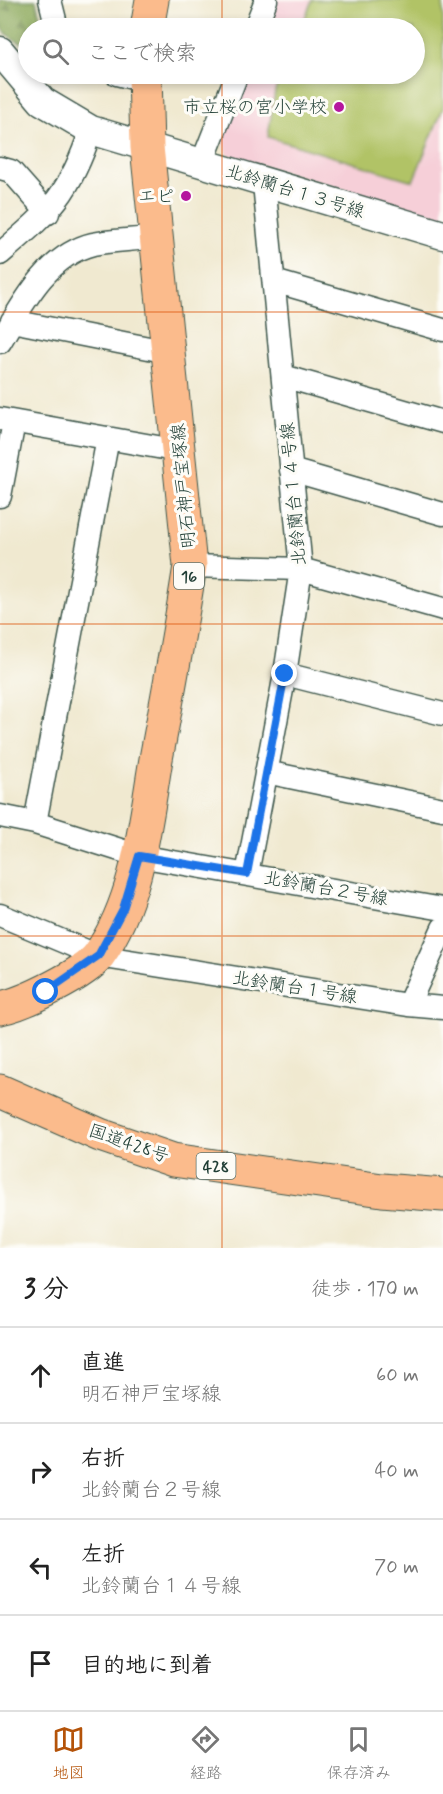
<!DOCTYPE html>
<html lang="ja">
<head>
<meta charset="utf-8">
<style>
	:root { --surface:#fff; --page:#f6f6f6; --text:#222; --muted:#767676; --line:#e0e0e0; --accent:#b45309 }
	body { margin:0; font-family:Mynerve,"Klee One",sans-serif; background:var(--page); color:var(--text) }
	.stop { position:absolute; width:18px; height:18px; margin:-14px; border:4px solid #1a73e8; border-radius:50%; background:#fff }
	.stop.end { background:#1a73e8; border-color:#fff; box-shadow:0 2px 6px #0008 }
	.list { margin:0; padding:0; list-style:none }
	h2 { display:flex; justify-content:space-between; align-items:center; height:78px; margin:0; padding:0 24px; font-size:26px }
	h2 small { font-size:20px; font-weight:400; color:var(--muted) }
	.list li { display:grid; grid-template-columns:39px 1fr auto; gap:18px; align-items:center; box-sizing:border-box; height:96px; padding:0 24px; border-top:2px solid var(--line) }
	.list b { display:block; font-size:22px; white-space:nowrap }
	.list p { margin:0; font-size:20px; white-space:nowrap; color:var(--muted) }
	.list em { font-size:20px; font-style:normal; color:var(--muted) }
	.icon { flex:none; width:33px; height:33px; fill:none; stroke:currentColor; stroke-width:2; stroke-linecap:round; stroke-linejoin:round }
	.map { position:relative; flex:none; width:443px; height:1248px; overflow:hidden }
	.search { position:absolute; background:var(--surface); box-shadow:0 3px 9px #0003; left:18px; right:18px; top:18px; height:66px; display:flex; align-items:center; gap:15px; box-sizing:border-box; padding:0 21px; border-radius:33px; color:var(--muted); font-size:22px }
	.sheet { height:462px; background:var(--surface) }
	nav { display:flex; justify-content:space-around; align-items:center; box-sizing:border-box; height:84px; border-top:2px solid var(--line); background:var(--surface); font-size:16px; color:var(--muted) }
	nav a { display:grid; justify-items:center; gap:3px }
	nav .on { color:var(--accent) }
	.map>svg:first-child { display:block }
</style>
</head>
<body>
<div class="map">
<svg width="443" height="1248" viewBox="0 0 443 1248">
	<defs>
		<pattern id="forest-firs" width="22" height="20" patternUnits="userSpaceOnUse" patternTransform="scale(1.5)"><rect width="22" height="20" fill="#8ca95b"/><path d="M5 1l3.5 6h-7zM16 11l3.5 6h-7z" fill="#728b4c"/></pattern>
	</defs>
	<rect width="100%" height="100%" fill="#fdfcf7"/>
	<filter id="ink" filterUnits="userSpaceOnUse"><feTurbulence type="fractalNoise" baseFrequency=".0167" numOctaves="2"/><feDisplacementMap in="SourceGraphic" scale="12" xChannelSelector="R" yChannelSelector="G"/><feConvolveMatrix kernelMatrix="1 2 1 2 8 2 1 2 1" color-interpolation-filters="sRGB"/></filter>
	<filter id="wash" filterUnits="userSpaceOnUse"><feTurbulence type="fractalNoise" baseFrequency=".008" numOctaves="4" result="noise"/><feDisplacementMap in="SourceGraphic" scale="24" xChannelSelector="R" yChannelSelector="G"/><feGaussianBlur stdDeviation="1.35" result="paint"/><feColorMatrix in="noise" values="0 0 0 0 0 0 0 0 0 0 0 0 0 0 0 0 0 1.4 0 .05"/><feComposite in="paint" operator="in"/></filter>
	<g filter="url(#wash)">
		<rect width="100%" height="100%" fill="#f0e9d0"/>
		<!-- built -->
		<path fill="#f6cfd8" d="M276 0H443V219L227 155 222 140 248 74H414V28H265Z"/>
		<!-- forest -->
		<path fill="url(#forest-firs)" stroke="#567348" stroke-width="1.5" d="M0 0H36L43 28H28V46C0 33 0 32 0 0Z"/>
		<!-- garden -->
		<path fill="#b1c366" stroke="#68804d" stroke-width="1.5" d="M312 0H443V108L413 181 268 137 275 91 282 74H414V28H301Z"/>
	</g>
	<g filter="url(#ink)">
		<g fill="none" stroke-linecap="round" stroke-linejoin="round">
			<!-- minor casing -->
			<g stroke="#3e574b" stroke-width="25">
				<path id="minor" d="M50 0 57 28
					M255 28 266 0
					M117 74 145 81
					M202 163 237 74
					M0 168 11 171 48 213
					M0 254C51 210 69 196 91 130
					M274 281 443 330
					M12 321 169 352
					M0 342C22 305 47 255 93 244 113 240 136 240 157 237
					M283 376 443 422
					M0 419 180 451
					M291 470 443 514
					M0 496 14 422
					M190 566 301 569 443 609
					M285 674 443 714
					M266 772 443 809
					M0 816 35 823 139 856 443 909
					M35 823 108 438
					M247 874 285 674 301 569 264 183
					M0 915 98 956 408 1005 443 928
					M408 1005 443 1008"/>
			</g>
			<!-- tertiary casing -->
			<g stroke="#3e574b" stroke-width="31">
				<path id="tertiary" d="M0 51 42 101 91 130 443 235"/>
			</g>
			<!-- primary casing -->
			<g stroke="#3e574b" stroke-width="35">
				<path id="primary" d="M147 28 152 0
					M0 1008C23 1004 85 974 99 955 138 900 145 824 156 759 168 695 180 631 190 566L147 147 145 74"/>
			</g>
			<!-- trunk casing -->
			<g stroke="#3e574b" stroke-width="35">
				<path id="trunk" d="M0 1091 100 1135 173 1160 382 1190 443 1195"/>
			</g>
			<!-- minor -->
			<use href="#minor" stroke="#fff" stroke-width="22"/>
			<!-- tertiary -->
			<use href="#tertiary" stroke="#fff" stroke-width="28"/>
			<!-- primary -->
			<use href="#primary" stroke="#fbbb8c" stroke-width="33"/>
			<!-- trunk -->
			<use href="#trunk" stroke="#fbbb8c" stroke-width="33"/>
		</g>
	</g>
	<g fill="none" stroke-linecap="round" stroke-linejoin="round" filter="url(#ink)">
		<!-- route -->
		<path stroke="#1a73e8" stroke-width="8" d="M46 992 98 956 123 909 139 856 247 874 285 674"/>
	</g>
	<!-- grid -->
	<path fill="none" stroke="#de580e" stroke-width="1.5" stroke-opacity="0.55" d="M222 0V28M222 74V1248M0 312H443M0 624H443M0 936H443"/>
	<!-- markers -->
	<g fill="#b5179e" stroke="#fdfcf7" stroke-width="2">
		<circle cx="339" cy="107" r="6"/>
		<circle cx="186" cy="196" r="6"/>
	</g>
	<g text-anchor="middle" stroke-width="6" stroke-linejoin="round" paint-order="stroke">
		<!-- shield labels -->
		<g fill="#fdfcf7" stroke="#62766e" stroke-width="1.5">
			<rect x="174" y="563" width="30" height="26" rx="4.5"/>
			<rect x="196.5" y="1153" width="39" height="26" rx="4.5"/>
		</g>
		<g font-size="16" font-weight="bold" fill="#1f3d34">
			<text x="189" y="582">16</text>
			<text x="216" y="1172">428</text>
		</g>
		<!-- poi labels -->
		<g font-size="18" fill="#1f3d34" stroke="#fdfcf7" text-anchor="end">
			<text x="327" y="113">市立桜の宮小学校</text>
			<text x="174" y="202">エピ</text>
		</g>
		<!-- street labels -->
		<g font-size="18" fill="#1f3d34" stroke="#fdfcf7">
			<text transform="translate(295 191) rotate(17)" y="6">北鈴蘭台１３号線</text>
			<text transform="translate(183 486) rotate(-95)" y="6">明石神戸宝塚線</text>
			<text transform="translate(293 494) rotate(-95)" y="6">北鈴蘭台１４号線</text>
			<text transform="translate(326 888) rotate(10)" y="6">北鈴蘭台２号線</text>
			<text transform="translate(295 987) rotate(9)" y="6">北鈴蘭台１号線</text>
			<text transform="translate(129 1143) rotate(19)" y="6">国道428号</text>
		</g>
	</g>
</svg>
<div class="stop" style="left:46px;top:992px"></div>
<div class="stop end" style="left:285px;top:674px"></div>
<div class="search"><svg class="icon" aria-label="search" viewBox="0 0 24 24"><circle cx="10" cy="10" r="6"/><path d="M15 15l6 6"/></svg>ここで検索</div>
</div>
<section class="sheet">
<h2>3 分<small>徒歩 · 170 m</small></h2>
<ul class="list">
<li><svg class="icon" aria-label="ahead" viewBox="0 0 24 24"><path d="M12 20V5M6 11l6-6 6 6"/></svg><div><b>直進</b><p>明石神戸宝塚線</p></div><em>60 m</em></li>
<li><svg class="icon" aria-label="right" viewBox="0 0 24 24"><path d="M7 20v-9h11M14 6l5 5-5 5"/></svg><div><b>右折</b><p>北鈴蘭台２号線</p></div><em>40 m</em></li>
<li><svg class="icon" aria-label="left" viewBox="0 0 24 24"><path d="M17 20v-9H6M10 6l-5 5 5 5"/></svg><div><b>左折</b><p>北鈴蘭台１４号線</p></div><em>70 m</em></li>
<li><svg class="icon" aria-label="arrive" viewBox="0 0 24 24"><path d="M6 21V4h12l-3 4 3 4H6"/></svg><div><b>目的地に到着</b></div></li>
</ul>
</section>
<nav>
<a class="on"><svg class="icon" aria-label="map" viewBox="0 0 24 24"><path d="M3 6l6-2 6 2 6-2v14l-6 2-6-2-6 2zM9 4v14M15 6v14"/></svg>地図</a>
<a><svg class="icon" aria-label="directions" viewBox="0 0 24 24"><path d="M12 3l9 9-9 9-9-9zM9 14v-3h6M13 9l2 2-2 2"/></svg>経路</a>
<a><svg class="icon" aria-label="saved" viewBox="0 0 24 24"><path d="M7 4h10v16l-5-4-5 4z"/></svg>保存済み</a>
</nav>
</body>
</html>
